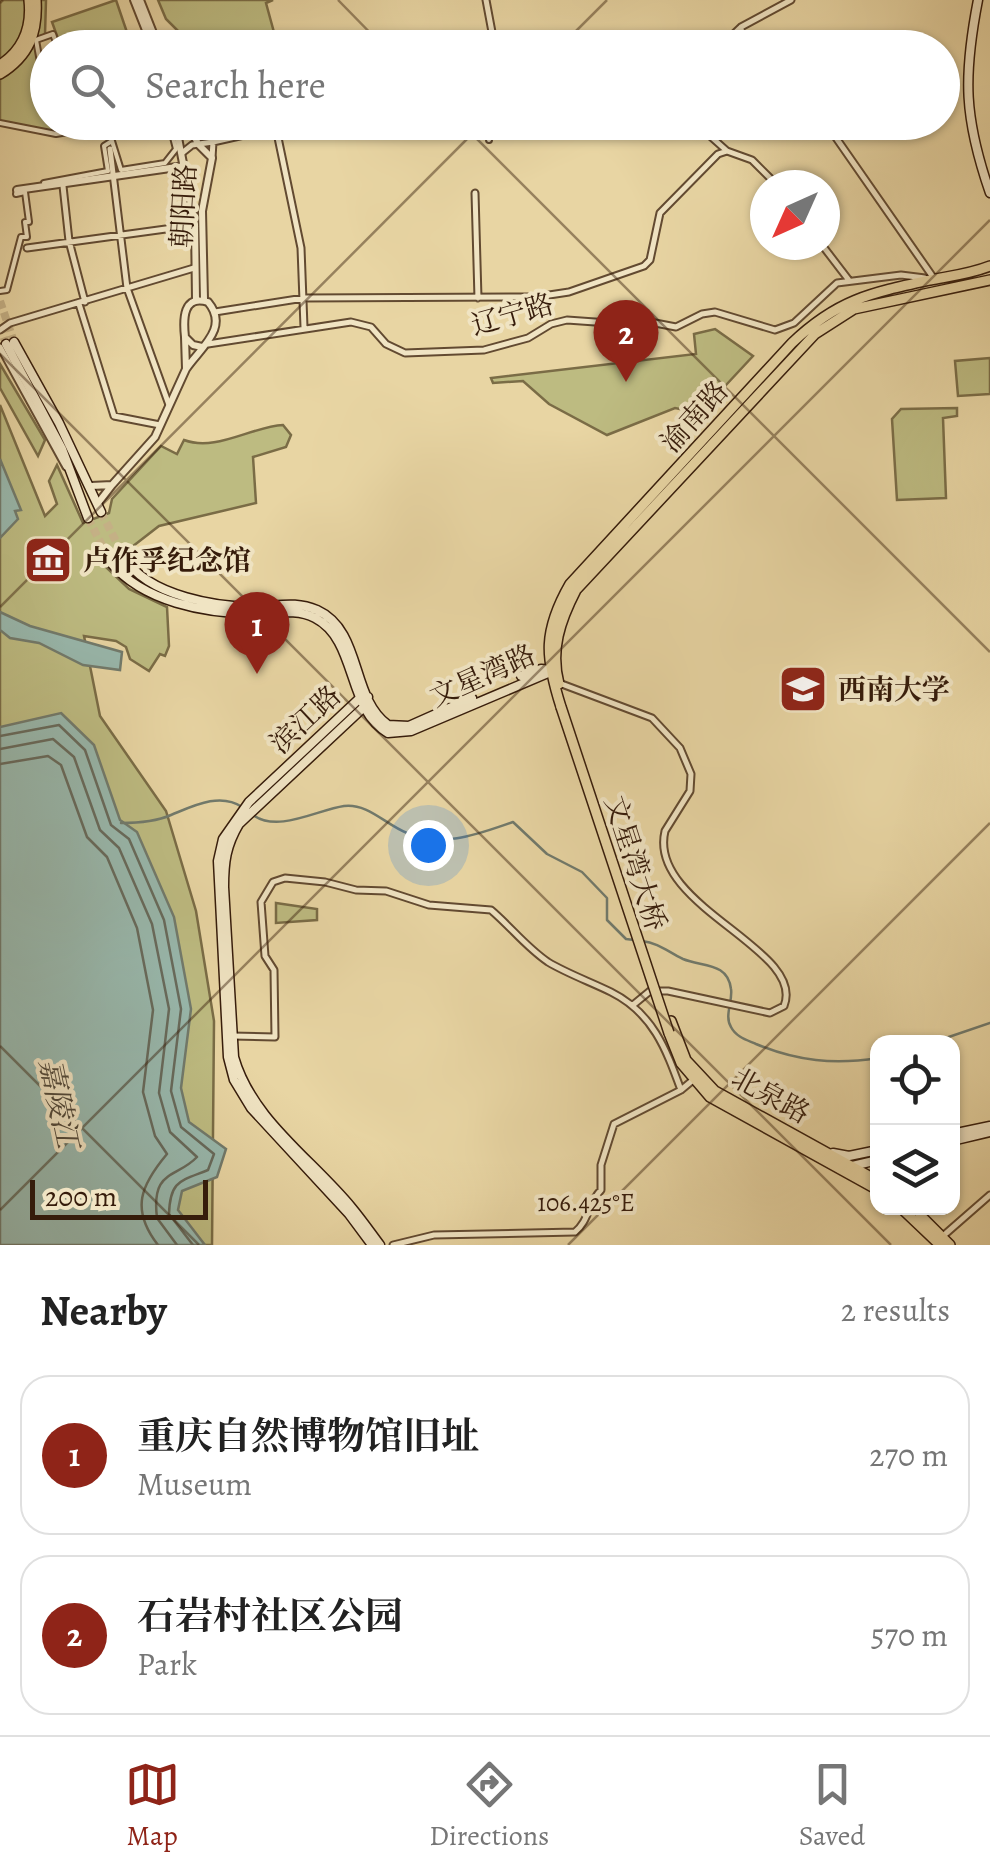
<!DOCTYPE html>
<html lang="en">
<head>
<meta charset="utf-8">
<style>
	:root { --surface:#fff; --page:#f2f2f2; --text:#222; --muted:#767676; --line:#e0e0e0; --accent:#8f2418 }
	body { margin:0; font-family:Alegreya,"Noto Serif SC",serif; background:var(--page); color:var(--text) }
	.controls { position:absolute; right:30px; bottom:30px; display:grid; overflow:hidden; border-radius:20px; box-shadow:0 2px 8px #0004 }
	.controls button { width:90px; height:90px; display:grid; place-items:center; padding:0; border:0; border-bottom:2px solid var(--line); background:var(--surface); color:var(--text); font:50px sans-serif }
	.compass { position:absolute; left:750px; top:170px; width:90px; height:90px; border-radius:50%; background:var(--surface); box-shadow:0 2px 8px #0004; rotate:225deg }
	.scale { position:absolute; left:30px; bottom:25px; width:178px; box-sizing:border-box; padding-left:10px; border:5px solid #361c0b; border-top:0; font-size:28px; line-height:35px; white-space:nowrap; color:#361c0b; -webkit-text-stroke:8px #f0e4c3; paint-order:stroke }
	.you { position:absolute; left:428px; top:845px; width:35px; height:35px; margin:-25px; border:8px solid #fff; border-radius:50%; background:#1a73e8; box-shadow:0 0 0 15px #1a73e833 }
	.badge { display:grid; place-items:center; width:65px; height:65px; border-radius:50%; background:var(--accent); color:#fff; font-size:32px; font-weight:700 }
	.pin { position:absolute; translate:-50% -82px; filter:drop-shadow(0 2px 5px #0008) }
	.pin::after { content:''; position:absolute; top:52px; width:35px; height:30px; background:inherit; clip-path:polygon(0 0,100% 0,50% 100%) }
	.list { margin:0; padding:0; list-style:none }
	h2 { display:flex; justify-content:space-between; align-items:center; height:130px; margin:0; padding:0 40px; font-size:42px }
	h2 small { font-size:32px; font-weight:400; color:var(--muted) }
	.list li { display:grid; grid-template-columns:65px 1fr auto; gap:30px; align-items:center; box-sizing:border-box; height:160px; margin:0 20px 20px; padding:0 20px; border:2px solid var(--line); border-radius:30px }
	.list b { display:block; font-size:38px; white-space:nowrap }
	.list p { margin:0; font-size:32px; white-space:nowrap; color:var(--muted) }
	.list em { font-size:32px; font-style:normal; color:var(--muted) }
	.icon { flex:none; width:55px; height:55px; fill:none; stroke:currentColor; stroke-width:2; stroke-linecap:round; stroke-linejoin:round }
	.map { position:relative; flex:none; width:990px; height:1245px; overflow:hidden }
	.search { position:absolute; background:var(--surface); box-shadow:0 2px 8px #0004; left:30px; right:30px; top:30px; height:110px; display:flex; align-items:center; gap:25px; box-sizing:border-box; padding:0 35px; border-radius:55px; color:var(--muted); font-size:38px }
	.sheet { height:490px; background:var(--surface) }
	nav { display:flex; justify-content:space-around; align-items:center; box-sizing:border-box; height:140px; border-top:2px solid var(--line); background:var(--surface); font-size:28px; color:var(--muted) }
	nav a { display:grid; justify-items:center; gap:5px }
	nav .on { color:var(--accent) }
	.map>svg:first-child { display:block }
</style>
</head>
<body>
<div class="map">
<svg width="990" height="1245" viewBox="0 0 990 1245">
	<rect width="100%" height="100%" fill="#e8d5a3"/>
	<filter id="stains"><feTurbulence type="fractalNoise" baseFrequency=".002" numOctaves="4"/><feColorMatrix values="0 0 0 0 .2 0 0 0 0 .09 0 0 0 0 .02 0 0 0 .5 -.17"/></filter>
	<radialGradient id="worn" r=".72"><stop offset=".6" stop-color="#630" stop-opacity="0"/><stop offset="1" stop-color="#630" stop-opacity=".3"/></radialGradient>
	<!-- green -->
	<path fill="#bdbb81" stroke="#7a6c46" stroke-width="2.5" d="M0 0H46L45 35 35 40 39 62 36 67 38 73 47 74 48 122 65 123 74 131 56 134 0 123Z
		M116 0 132 47H61L52 22Z
		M158 0H273L266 3 278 47H194L166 19Z
		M715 329 753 356 700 413 675 408 607 435 549 404 523 381 493 383 491 378 696 354 694 334Z
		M990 358V394L958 396 955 361Z
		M0 364 45 440 38 456 0 388Z
		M0 405 45 516 57 504 49 481 57 465 83 523 109 513 112 499 161 446 177 454 184 440C216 452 250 427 283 425L291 435 286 447 253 457 256 503 159 526 106 567 129 589 167 607 169 646 165 656 160 654 149 671 130 659 126 647 116 641 84 636 100 716 166 811 196 911 214 1021 212 1245H0Z
		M957 408V416L943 418 946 498 897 500 892 419 901 409Z
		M276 903 317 909V920L276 923Z"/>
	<!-- water -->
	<path fill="#98b8ad" stroke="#717a6c" stroke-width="2.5" d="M0 459 21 510 15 511 18 519 0 538Z
		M0 612 30 626 122 652 120 670 83 665 39 643 10 638 0 630Z
		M61 713 94 745 120 820 137 832 174 917 191 1009 181 1088 189 1122 226 1149 217 1177 182 1191 178 1210 205 1245H0V727Z"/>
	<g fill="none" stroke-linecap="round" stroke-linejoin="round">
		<!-- shore -->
		<path stroke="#676a5c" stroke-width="2.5" d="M0 736 59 725 85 750 111 825 129 839 164 920 181 1009 171 1091 181 1127 214 1154 208 1170C181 1181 170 1180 169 1214L193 1245
			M0 749 53 739 74 757 100 830 119 848 152 924 169 1009 159 1093 170 1132 197 1157C176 1179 151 1169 157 1218L177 1245
			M0 764 48 756 61 765 87 837 107 857 137 928 153 1010 143 1092 155 1136 167 1154C141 1185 130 1209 158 1245"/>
		<!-- stream -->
		<path stroke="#717a6c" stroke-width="2.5" d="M253 815C278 833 317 810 344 806 368 803 386 825 407 833 444 848 478 834 513 822L547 854 582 872 607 898V920L626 939 634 940
			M121 823C138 823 155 822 171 815 193 806 220 792 242 807
			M642 941C659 943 668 952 683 959 702 967 728 962 731 989 733 1001 724 1016 731 1027 736 1037 747 1040 756 1044 797 1061 834 1065 878 1058
			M934 1042 990 1023"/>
		<!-- secondary-tunnel -->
		<path stroke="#c4b085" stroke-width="8" stroke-dasharray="8 4" stroke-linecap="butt" d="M0 301 14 342
			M0 326 6 344
			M101 512 124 557
			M88 518 111 563"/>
		<!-- pedestrian casing -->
		<g stroke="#624a31" stroke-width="8">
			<path id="pedestrian" d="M48 72 39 71 38 67 40 62 36 40 53 34 58 48
				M83 122 85 130 106 122
				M488 122 489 140
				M0 123 56 134 74 131 66 122
				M44 183 108 171 104 146 112 141 121 170 165 163 176 149 169 122
				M0 291 7 290 21 237H27L25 222H29L25 192 16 194 17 190"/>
		</g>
		<!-- minor casing -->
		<g stroke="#624a31" stroke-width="9">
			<path id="minor" d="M486 0 495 48
				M741 27 743 48
				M719 48 741 27 791 0
				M708 122 709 135 727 151
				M825 122 935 280
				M213 142 276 128 301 248 304 327
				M110 149 127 288 169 405
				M182 153 192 145 213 142 212 158
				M63 186 69 241 85 302
				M475 193 478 298
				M822 245 848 279
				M27 248 195 225
				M79 304 114 416 160 425
				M215 312 304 298 536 297 569 292 644 266 650 260 660 213 718 154 727 151 752 160 777 185
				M0 330 10 323 194 268
				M208 344 351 322 371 327 386 344 405 353 484 350 528 338 551 324 567 320 609 323 629 318 676 327 702 314 715 312 775 330 794 323 837 283 901 275 925 278
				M0 347 66 467
				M559 683 652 718 680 748 691 774 690 791 665 831C647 906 807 949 784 1006L770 1013 668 991H650L633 1005
				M232 1036 275 1037 274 970 265 956 261 902 273 882 285 878 325 882 356 890 386 891 429 905 491 910C511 927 526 947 548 962 568 974 591 982 611 992 653 1013 666 1049 681 1090
				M943 1236 990 1195
				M393 1245 434 1235 575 1232C589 1221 588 1203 601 1190V1165L614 1124 681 1090 693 1080"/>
		</g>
		<!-- tertiary casing -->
		<g stroke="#624a31" stroke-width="10">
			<path id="tertiary" d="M134 0 153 48
				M140 0 159 48
				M175 122 195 225 196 299
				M188 122 198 144 212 158 202 211 204 299
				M17 190 184 166
				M185 337 186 369C200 348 230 328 208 302 183 294 183 319 185 337L193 345 202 347
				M112 485 155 437 186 369
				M91 486 112 485 98 503"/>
		</g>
		<!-- secondary casing -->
		<g stroke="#361c0b" stroke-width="11">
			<path id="secondary" d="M978 0C963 77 964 118 990 193
				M14 342 59 423 101 512
				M6 344 62 449 88 518
				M124 557C147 596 220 609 264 606 283 605 298 602 317 610 363 631 350 698 388 725L409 726 472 698
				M111 563C144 602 204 613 254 614 274 614 296 608 315 618 358 640 346 709 388 733L411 731 555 670
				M521 676 541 669 555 670
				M952 1134 990 1126
				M952 1141 990 1132
				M833 1153 849 1156 878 1150
				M848 1167 878 1160
				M372 1245 349 1214 251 1108 234 1080 228 1057 218 861 223 839 249 802 360 698 368 697 364 707 239 824C226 846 224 862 224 887L234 1057C252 1120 312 1159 352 1208 362 1220 371 1233 380 1245"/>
		</g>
		<!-- primary casing -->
		<g stroke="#361c0b" stroke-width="12">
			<path id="primary" d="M0 65C23 50 32 27 29 0
				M0 74C29 56 38 33 36 0"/>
		</g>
		<!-- trunk casing -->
		<g stroke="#361c0b" stroke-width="12">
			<path id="trunk" d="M559 684C550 650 560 621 576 590L815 334 854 309 990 280
				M561 707C545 657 543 631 570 584L792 343C837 300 870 293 930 280 951 276 970 274 990 266
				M671 1021 686 1060 715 1091 878 1181
				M669 1033 681 1063 710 1097 878 1190
				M901 1208 940 1245
				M920 1215 950 1245"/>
		</g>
		<!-- pedestrian -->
		<use href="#pedestrian" stroke="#f0e4c3" stroke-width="4"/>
		<!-- minor -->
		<use href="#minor" stroke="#f0e4c3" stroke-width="5"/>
		<!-- tertiary -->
		<use href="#tertiary" stroke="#f0e4c3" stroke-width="6"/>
		<!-- secondary -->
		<use href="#secondary" stroke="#f0e4c3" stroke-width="8"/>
		<!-- primary -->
		<use href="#primary" stroke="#e8d5a3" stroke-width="9"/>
		<!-- trunk -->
		<use href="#trunk" stroke="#e8d5a3" stroke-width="9"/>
		<!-- trunk-bridge casing -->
		<g stroke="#361c0b" stroke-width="12" stroke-linecap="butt">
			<path id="trunk-bridge" d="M561 707 669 1033"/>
		</g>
		<!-- trunk-bridge -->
		<use href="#trunk-bridge" stroke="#e8d5a3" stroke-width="9"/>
	</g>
	<!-- ticks -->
	<path fill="none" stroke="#361c0b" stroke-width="2.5" stroke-opacity="0.45" d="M338 0 385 48M0 3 3 0M559 48 607 0M460 122 990 652M0 354 891 1245M0 607 484 122M0 1046 199 1245M0 1210 990 220M568 1245 990 823"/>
	<!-- icons -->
	<defs>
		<g id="museum-square" transform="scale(2.5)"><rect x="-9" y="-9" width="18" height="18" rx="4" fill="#8f2418" stroke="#f0e4c3"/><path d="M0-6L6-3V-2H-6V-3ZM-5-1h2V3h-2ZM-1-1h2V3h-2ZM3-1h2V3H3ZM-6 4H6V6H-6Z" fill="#fff"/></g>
		<g id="university-square" transform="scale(2.5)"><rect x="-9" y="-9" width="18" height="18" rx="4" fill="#8f2418" stroke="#f0e4c3"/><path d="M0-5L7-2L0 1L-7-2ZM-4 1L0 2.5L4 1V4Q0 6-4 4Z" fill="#fff"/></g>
	</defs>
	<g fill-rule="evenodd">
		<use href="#museum-square" x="48" y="560"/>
		<use href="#university-square" x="803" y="689"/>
	</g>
	<g text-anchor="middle" stroke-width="8" stroke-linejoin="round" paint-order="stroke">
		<!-- street labels -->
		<g font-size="28" fill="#361c0b" stroke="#f0e4c3">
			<text transform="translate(183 206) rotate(-87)" y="10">朝阳路</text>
			<text transform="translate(512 314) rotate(-16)" y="10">辽宁路</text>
			<text transform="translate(694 416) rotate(-48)" y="10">渝南路</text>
			<text transform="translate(482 675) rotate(-24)" y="10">文星湾路</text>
			<text transform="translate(305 719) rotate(-43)" y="10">滨江路</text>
			<text transform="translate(636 863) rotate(72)" y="10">文星湾大桥</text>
			<text transform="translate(771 1095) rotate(29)" y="10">北泉路</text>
		</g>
		<!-- poi labels -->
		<g font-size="28" font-weight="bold" fill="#361c0b" stroke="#f0e4c3" text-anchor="start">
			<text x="83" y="570">卢作孚纪念馆</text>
			<text x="838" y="699">西南大学</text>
		</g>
		<!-- water labels -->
		<g font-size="30" font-style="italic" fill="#534b3c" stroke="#f0e4c3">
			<text transform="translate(59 1103) rotate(78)" y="10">嘉陵江</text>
		</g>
	</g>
	<g font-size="25" text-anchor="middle" fill="#361c0b" stroke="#f0e4c3" stroke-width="8" stroke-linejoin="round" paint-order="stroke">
		<text x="586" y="1211">106.425°E</text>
	</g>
	<rect width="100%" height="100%" filter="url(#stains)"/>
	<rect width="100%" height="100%" fill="url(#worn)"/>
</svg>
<div class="controls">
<button><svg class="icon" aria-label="locate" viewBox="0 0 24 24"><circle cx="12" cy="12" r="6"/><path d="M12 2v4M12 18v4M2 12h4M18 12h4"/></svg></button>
<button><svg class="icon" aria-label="layers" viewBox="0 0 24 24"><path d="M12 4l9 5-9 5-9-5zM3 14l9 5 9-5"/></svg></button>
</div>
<svg class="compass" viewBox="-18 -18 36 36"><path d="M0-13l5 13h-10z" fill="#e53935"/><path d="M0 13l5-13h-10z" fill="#767676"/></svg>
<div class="scale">200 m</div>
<div class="you"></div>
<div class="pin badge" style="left:257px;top:674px">1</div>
<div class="pin badge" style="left:626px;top:382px">2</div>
<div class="search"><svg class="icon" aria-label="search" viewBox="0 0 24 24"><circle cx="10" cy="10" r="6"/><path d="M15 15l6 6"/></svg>Search here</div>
</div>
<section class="sheet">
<h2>Nearby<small>2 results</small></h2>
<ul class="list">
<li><span class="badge">1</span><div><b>重庆自然博物馆旧址</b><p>Museum</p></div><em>270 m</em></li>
<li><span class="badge">2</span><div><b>石岩村社区公园</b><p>Park</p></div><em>570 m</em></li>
</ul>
</section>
<nav>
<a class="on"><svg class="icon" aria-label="map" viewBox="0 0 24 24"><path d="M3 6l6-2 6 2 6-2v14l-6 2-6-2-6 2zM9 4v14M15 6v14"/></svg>Map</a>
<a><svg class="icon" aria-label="directions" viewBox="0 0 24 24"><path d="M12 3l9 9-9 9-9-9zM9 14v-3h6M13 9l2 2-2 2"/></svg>Directions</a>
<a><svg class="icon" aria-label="saved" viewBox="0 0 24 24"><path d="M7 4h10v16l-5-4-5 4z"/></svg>Saved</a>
</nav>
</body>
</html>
